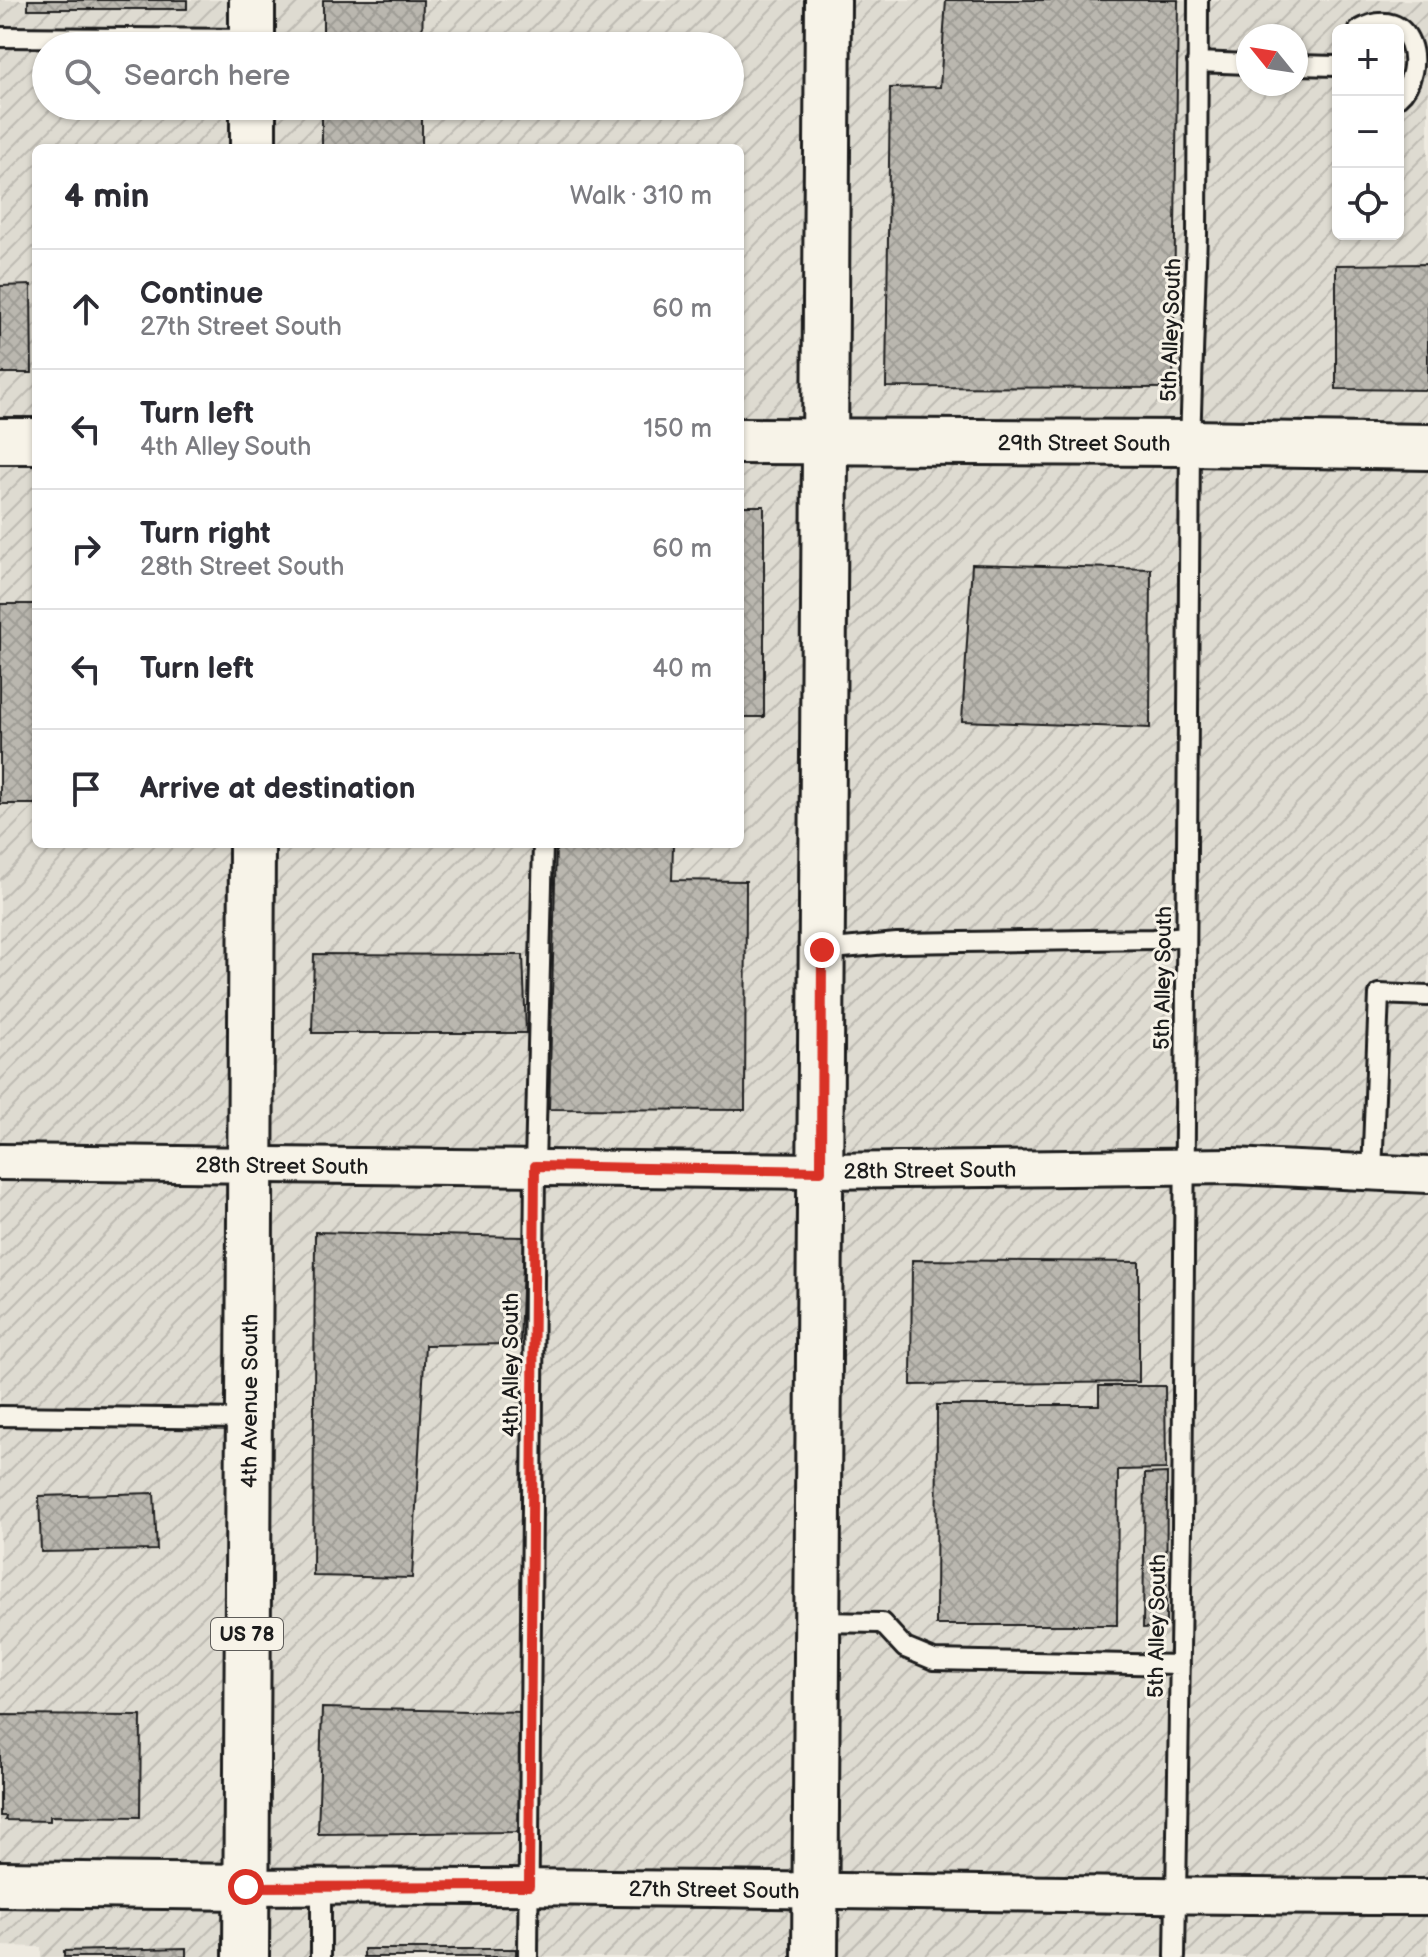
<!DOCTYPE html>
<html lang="en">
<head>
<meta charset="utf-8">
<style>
	:root { --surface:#fff; --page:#f7f7f7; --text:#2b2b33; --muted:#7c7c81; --line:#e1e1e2 }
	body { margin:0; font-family:"Balsamiq Sans",sans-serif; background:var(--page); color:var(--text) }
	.controls { position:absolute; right:24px; top:24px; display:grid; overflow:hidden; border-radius:12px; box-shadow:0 2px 6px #0004 }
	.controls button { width:72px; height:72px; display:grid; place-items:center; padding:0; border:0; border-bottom:2px solid var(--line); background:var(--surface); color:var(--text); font:40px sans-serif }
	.compass { position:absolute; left:1236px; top:24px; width:72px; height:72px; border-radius:50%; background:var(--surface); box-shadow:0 2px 6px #0004; rotate:300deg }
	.stop { position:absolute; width:24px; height:24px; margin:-18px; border:6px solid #d93025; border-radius:50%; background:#fff }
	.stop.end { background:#d93025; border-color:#fff; box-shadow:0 2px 8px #0008 }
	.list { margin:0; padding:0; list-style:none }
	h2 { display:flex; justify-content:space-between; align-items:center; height:104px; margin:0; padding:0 32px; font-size:34px }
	h2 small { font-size:26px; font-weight:400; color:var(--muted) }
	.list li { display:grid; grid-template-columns:52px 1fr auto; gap:24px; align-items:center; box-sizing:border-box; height:120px; padding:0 32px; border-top:2px solid var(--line) }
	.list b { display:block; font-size:30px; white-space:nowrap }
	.list p { margin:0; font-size:26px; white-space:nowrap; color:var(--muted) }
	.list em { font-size:26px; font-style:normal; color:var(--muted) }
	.icon { flex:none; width:44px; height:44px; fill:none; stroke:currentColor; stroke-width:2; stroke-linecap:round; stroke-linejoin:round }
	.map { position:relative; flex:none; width:1428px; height:1957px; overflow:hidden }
	.search { position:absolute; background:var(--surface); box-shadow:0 2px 6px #0004; left:32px; top:32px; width:712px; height:88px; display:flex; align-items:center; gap:20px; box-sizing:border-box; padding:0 28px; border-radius:44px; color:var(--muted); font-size:30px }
	.panel { position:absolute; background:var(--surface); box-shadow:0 2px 6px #0004; left:32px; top:144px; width:712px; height:704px; border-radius:12px }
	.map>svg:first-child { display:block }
</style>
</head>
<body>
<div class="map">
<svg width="1428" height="1957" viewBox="0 0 1428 1957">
	<defs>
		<pattern id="industrial-furrows" width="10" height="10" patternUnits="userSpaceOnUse" patternTransform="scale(2)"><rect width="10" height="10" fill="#dedbd1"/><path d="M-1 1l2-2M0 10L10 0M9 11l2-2" fill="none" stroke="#bebbb3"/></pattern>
		<pattern id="building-cross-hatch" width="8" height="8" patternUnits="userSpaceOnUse" patternTransform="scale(2)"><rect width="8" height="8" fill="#bab7af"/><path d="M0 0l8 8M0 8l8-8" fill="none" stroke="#9f9d96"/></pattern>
	</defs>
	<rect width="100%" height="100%" fill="#eeeae0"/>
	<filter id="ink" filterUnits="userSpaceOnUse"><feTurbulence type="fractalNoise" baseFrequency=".0125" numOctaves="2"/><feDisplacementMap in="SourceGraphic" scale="16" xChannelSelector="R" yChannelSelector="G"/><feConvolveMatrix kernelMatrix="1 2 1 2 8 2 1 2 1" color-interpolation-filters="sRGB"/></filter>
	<g filter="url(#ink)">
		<!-- industrial -->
		<path fill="url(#industrial-furrows)" fill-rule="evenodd" d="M0 0H1428V1957H41V1947L0 1946ZM1338 30H1398V234H1338ZM1248 36H1296V84H1248ZM46 46H730V106H46ZM36 148H740V844H36Z"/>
		<!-- building -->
		<path fill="url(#building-cross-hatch)" stroke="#1c1c1c" stroke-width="2" d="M28 0H187V9H28Z
			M323 0H423L422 46H323Z
			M946 0H1178L1173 388 886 387 890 88 940 87Z
			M322 106H422V148H322Z
			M1428 264V390L1336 389V265Z
			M31 285 32 373H0V286Z
			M740 506H764V717H740Z
			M972 564 1151 569 1150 728 962 721Z
			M0 604H36V804H0Z
			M556 844H673L672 880 746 881 745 1110 549 1109Z
			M314 954 523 955 526 1033H312Z
			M315 1232 524 1237 520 1344 425 1345 412 1578 313 1576Z
			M912 1260 1139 1262V1382L911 1385Z
			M1099 1386H1165L1166 1469 1118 1470 1117 1625H936L937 1405H1099Z
			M1167 1473 1166 1627 1143 1628 1145 1474Z
			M154 1493 157 1550 41 1552 39 1496Z
			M322 1708 524 1712 522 1832 318 1834Z
			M0 1715 141 1716 140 1817 50 1816V1821L5 1820 6 1816H0Z
			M186 1948V1957H64V1951Z
			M364 1949H516V1957H364Z"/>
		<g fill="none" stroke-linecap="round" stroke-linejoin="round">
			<!-- lane casing -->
			<g stroke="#1c1c1c" stroke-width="24">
				<path id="lane" d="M1359 30C1413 0 1428 72 1398 97
					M0 37 252 39
					M1197 62 1248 64
					M1296 65 1338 66
					M822 950 897 943 1154 939 1186 936
					M1372 1174 1379 994 1428 996
					M0 1416 249 1419
					M817 1622 882 1623 905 1648 934 1660 1180 1665
					M321 1887V1957
					M528 1957 535 1166 543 844
					M1175 1957 1182 1528 1190 443 1197 234 1198 0"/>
			</g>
			<!-- street casing -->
			<g stroke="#1c1c1c" stroke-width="40">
				<g id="street">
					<path id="s1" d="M0 1162 821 1171 1233 1166 1428 1175"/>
					<path id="s2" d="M246 1887C640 1884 1034 1897 1428 1897"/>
				</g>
			</g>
			<!-- secondary casing -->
			<g stroke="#1c1c1c" stroke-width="50">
				<g id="secondary">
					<path d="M0 441H36"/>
					<path id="s3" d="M740 441 1190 443 1428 447"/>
					<path d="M0 1884 246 1887"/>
					<path d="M815 1957 828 0"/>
				</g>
			</g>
			<!-- primary casing -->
			<g stroke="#1c1c1c" stroke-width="50">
				<g id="primary">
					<path d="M252 0V46"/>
					<path d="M253 106V148"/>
					<path id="s4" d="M246 1957 252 844"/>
				</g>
			</g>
			<!-- lane -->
			<use href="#lane" stroke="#f7f3e8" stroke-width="18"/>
			<!-- street -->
			<use href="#street" stroke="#f7f3e8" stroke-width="34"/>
			<!-- secondary -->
			<use href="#secondary" stroke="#f7f3e8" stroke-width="44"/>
			<!-- primary -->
			<use href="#primary" stroke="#f7f3e8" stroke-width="44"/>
		</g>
	</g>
	<g fill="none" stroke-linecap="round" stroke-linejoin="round" filter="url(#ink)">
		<!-- route -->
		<path stroke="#d93025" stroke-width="10" d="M246 1887 529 1886 535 1166 821 1171 822 950"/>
	</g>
	<g text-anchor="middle" stroke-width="6" stroke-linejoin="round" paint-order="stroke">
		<!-- shield labels -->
		<rect fill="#f7f3e8" stroke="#5e5c59" stroke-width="2" x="211" y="1618" width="72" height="32" rx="6"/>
		<g font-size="20" font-weight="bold" fill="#1c1c1c">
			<text x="247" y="1641">US 78</text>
		</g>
		<!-- street labels -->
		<g font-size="22" fill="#1c1c1c" stroke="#f7f3e8">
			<text transform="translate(1170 330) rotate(-88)" y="8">5th Alley South</text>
			<text dy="8" stroke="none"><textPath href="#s3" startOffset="344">29th Street South</textPath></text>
			<text transform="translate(1162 978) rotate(-89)" y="8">5th Alley South</text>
			<text dy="8" stroke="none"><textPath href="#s1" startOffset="282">28th Street South</textPath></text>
			<text dy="8" stroke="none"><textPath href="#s1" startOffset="930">28th Street South</textPath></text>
			<text transform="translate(510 1365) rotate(-90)" y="8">4th Alley South</text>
			<text dy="8" stroke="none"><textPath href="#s4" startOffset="556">4th Avenue South</textPath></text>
			<text transform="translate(1156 1626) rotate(-89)" y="8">5th Alley South</text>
			<text dy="8" stroke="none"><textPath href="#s2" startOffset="468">27th Street South</textPath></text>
		</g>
	</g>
</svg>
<div class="controls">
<button>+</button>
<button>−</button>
<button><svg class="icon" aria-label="locate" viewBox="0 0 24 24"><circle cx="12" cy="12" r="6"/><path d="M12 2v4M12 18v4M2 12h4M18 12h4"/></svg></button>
</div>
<svg class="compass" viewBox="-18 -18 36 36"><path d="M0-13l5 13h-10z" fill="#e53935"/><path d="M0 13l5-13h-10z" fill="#7c7c81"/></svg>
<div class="stop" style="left:246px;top:1887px"></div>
<div class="stop end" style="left:822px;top:950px"></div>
<div class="search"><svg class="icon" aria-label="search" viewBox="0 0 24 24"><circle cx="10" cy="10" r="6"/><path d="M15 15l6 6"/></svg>Search here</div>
<section class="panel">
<h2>4 min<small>Walk · 310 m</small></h2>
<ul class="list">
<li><svg class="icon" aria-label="ahead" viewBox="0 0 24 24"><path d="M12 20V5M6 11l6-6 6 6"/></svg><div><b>Continue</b><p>27th Street South</p></div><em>60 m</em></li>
<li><svg class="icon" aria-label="left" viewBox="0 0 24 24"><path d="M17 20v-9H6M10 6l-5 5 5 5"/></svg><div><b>Turn left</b><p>4th Alley South</p></div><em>150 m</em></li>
<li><svg class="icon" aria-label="right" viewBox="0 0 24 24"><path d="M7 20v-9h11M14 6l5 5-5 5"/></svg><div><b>Turn right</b><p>28th Street South</p></div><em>60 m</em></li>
<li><svg class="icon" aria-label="left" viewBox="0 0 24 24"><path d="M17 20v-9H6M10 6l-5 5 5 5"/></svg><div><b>Turn left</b></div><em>40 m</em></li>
<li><svg class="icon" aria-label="arrive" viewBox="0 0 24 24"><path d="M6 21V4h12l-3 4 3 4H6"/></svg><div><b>Arrive at destination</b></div></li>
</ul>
</section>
</div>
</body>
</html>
